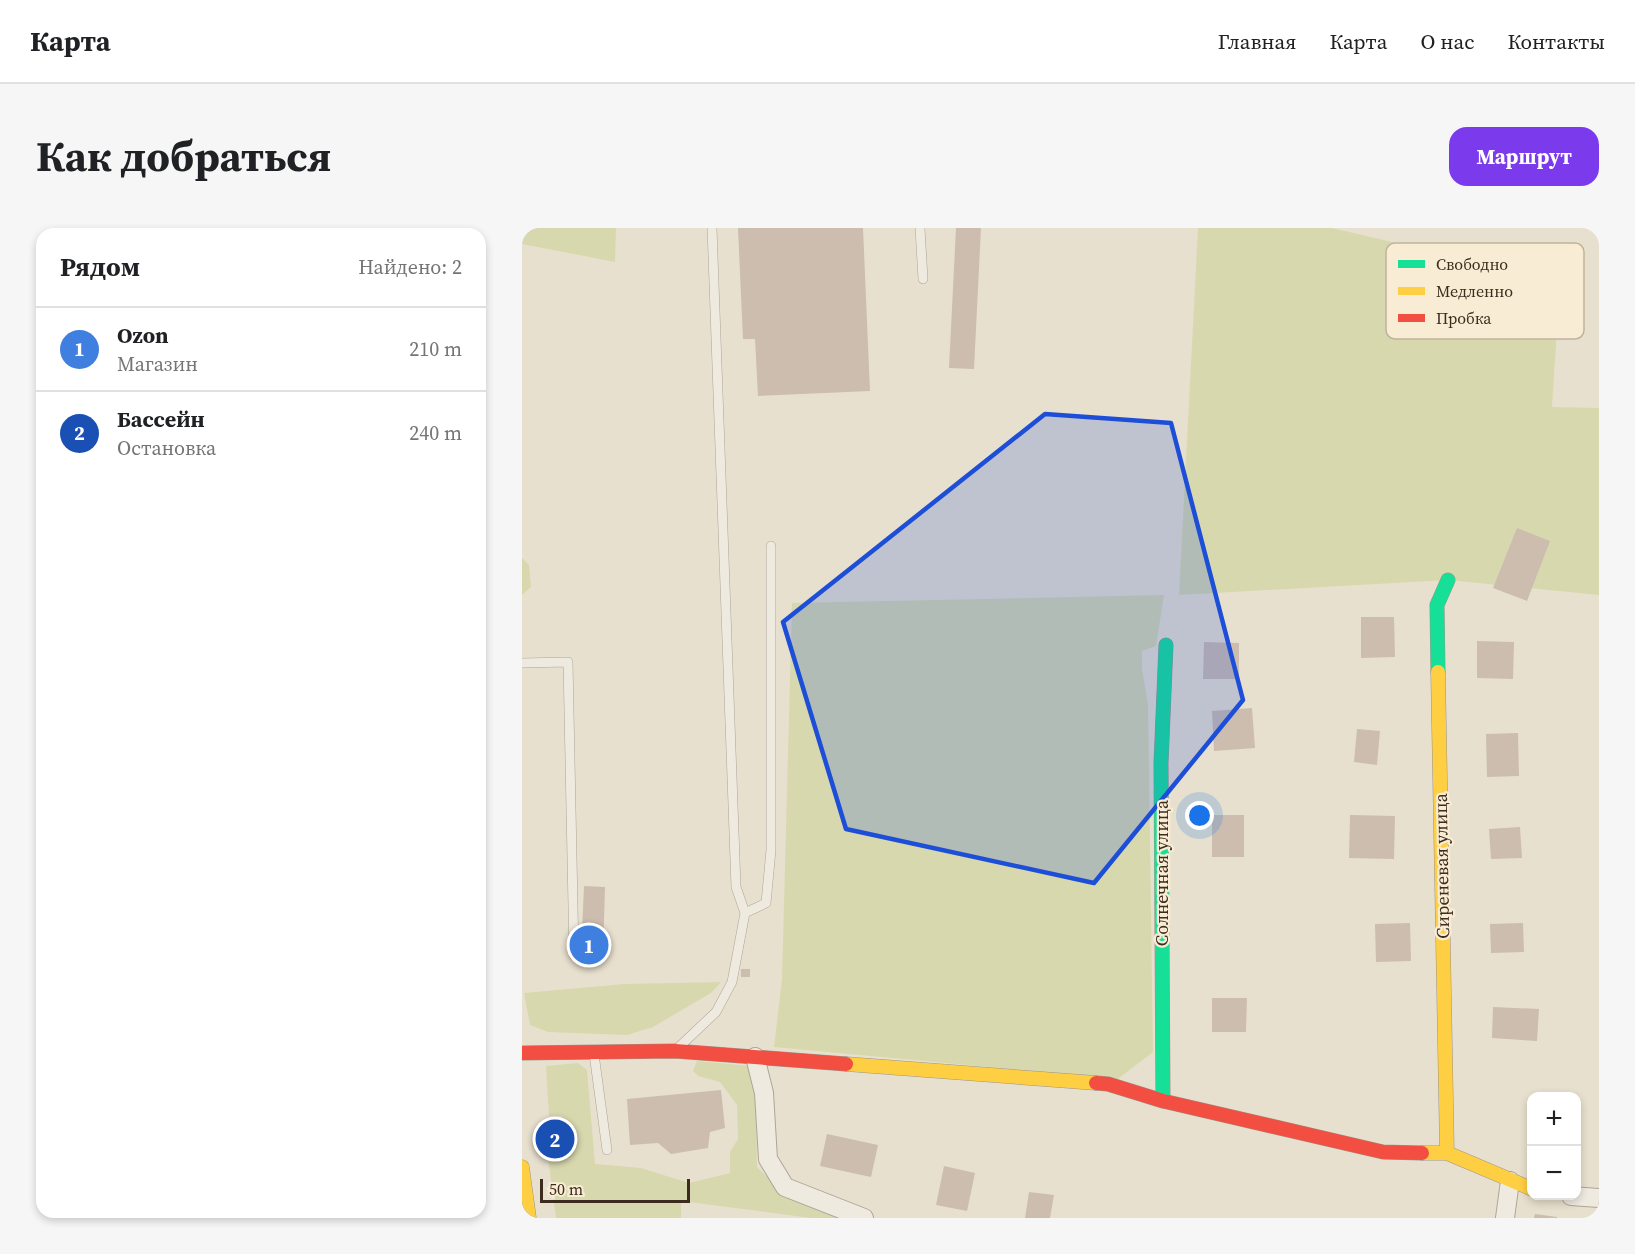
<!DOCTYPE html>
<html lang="ru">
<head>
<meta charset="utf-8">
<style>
	:root { --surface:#fff; --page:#f6f6f6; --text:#202124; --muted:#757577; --line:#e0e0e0; --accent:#7c3aed }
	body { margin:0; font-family:"Source Serif 4",serif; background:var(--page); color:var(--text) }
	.controls { position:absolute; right:18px; bottom:18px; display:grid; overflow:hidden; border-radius:12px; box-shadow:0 3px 9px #0003 }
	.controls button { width:54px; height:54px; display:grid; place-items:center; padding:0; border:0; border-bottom:2px solid var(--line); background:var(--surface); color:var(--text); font:30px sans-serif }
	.scale { position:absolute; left:18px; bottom:15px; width:150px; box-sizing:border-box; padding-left:6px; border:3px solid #3d2c1e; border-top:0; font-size:16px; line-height:21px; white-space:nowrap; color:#3d2c1e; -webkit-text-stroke:4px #f8edd4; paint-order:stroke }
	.you { position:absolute; left:678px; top:588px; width:21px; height:21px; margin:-15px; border:4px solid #fff; border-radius:50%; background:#1a73e8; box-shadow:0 0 0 9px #1a73e833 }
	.badge { display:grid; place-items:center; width:39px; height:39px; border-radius:50%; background:var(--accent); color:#fff; font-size:20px; font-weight:700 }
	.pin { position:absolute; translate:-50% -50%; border:3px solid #fff; box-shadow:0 2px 6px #0006 }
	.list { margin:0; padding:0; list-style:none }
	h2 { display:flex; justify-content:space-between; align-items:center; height:78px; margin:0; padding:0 24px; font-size:26px }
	h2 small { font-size:20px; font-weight:400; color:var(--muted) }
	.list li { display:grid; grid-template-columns:39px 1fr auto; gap:18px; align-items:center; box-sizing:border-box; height:84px; padding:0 24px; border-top:2px solid var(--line) }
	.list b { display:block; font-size:22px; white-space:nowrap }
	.list p { margin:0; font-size:20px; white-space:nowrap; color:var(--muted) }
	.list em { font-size:20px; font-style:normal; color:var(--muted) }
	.map { position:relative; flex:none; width:1077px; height:990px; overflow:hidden; border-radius:18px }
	header { display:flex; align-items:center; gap:36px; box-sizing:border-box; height:84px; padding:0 30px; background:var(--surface); border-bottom:2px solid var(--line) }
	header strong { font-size:28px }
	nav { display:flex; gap:33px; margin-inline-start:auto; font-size:21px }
	.intro { display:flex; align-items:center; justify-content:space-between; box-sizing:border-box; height:144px; padding:0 36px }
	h1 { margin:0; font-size:42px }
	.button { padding:15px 27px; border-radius:18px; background:var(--accent); color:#fff; font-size:21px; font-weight:700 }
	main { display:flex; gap:36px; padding:0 36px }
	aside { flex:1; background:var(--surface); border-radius:18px; box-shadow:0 3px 9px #0003 }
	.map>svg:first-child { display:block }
</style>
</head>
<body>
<header>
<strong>Карта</strong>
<nav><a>Главная</a><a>Карта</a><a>О нас</a><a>Контакты</a></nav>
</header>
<div class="intro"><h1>Как добраться</h1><a class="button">Маршрут</a></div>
<main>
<aside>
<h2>Рядом<small>Найдено: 2</small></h2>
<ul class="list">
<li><span class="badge" style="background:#3f7fe0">1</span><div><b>Ozon</b><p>Магазин</p></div><em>210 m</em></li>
<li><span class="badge" style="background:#1a4fb4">2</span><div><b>Бассейн</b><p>Остановка</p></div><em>240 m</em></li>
</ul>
</aside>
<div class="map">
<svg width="1077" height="990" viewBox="0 0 1077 990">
	<rect width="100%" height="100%" fill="#e8e0ce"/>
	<!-- green -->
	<path fill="#d8d8af" d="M0 0H94L93 34 0 16Z
		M676 0H810L1038 53 1030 179 1077 180V367L926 352 657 367Z
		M0 330 7 337 9 359 0 367Z
		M642 367 634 418 620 423V441L626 476 631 824 596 851 252 819 260 751 270 375Z
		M199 754 189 765 131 799 105 807 26 804 8 797 2 765 102 756Z
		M175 833 228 838 234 866 235 939 262 966 313 986 315 990H289L159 973V990H34L26 930 43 928 40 888H27L24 838 56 835 65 842 73 936 119 940 167 955 208 945V924L216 911 215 877 198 854 176 848 171 843Z"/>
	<!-- building -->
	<path fill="#ccbdaf" d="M216 0H341L348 163 236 168 233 111H221Z
		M434 0H459L452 141 427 140Z
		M995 300 1028 313 1005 373 971 360Z
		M839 389H872L873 429 839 430Z
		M955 413 992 414 991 451 955 450Z
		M682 414 717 415V451H681Z
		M730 480 733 520 692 523 690 483Z
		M835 501 858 503 855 537 832 534Z
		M996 505 997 548 965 549 964 506Z
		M690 587H722V629H690Z
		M828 587 873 588 872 631 827 630Z
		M998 599 1000 630 969 631 967 601Z
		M62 658 83 659 81 727H59Z
		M888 695 889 733 854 734 853 696Z
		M1001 695 1002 724 969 725 968 696Z
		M219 741H228V749H219Z
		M690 770H725L724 804H690Z
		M971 779 1017 781 1015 813 970 810Z
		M199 862 203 900 188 904 186 920 149 926 136 915 108 917 105 871Z
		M305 906 356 917 349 949 298 938Z
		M422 938 453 945 445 983 414 977Z
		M507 964 532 967 528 990H503Z
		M1013 986 1035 989V990H1012Z"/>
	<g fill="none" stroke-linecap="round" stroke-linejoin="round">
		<!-- lane casing -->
		<g stroke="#ada497" stroke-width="10">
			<path id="lane" d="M398 0 401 51
				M0 435 46 434 52 727
				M223 685 244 675 249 622V318
				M157 819 194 784 210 754 223 685 214 659 190 0
				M72 826 85 922"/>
		</g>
		<!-- street casing -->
		<g stroke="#ada497" stroke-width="20">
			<path id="street" d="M233 829 242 865 246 931 263 959 342 990
				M1049 968 1077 970
				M983 990 988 953"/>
		</g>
		<!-- fast casing -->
		<g stroke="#9d9487" stroke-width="15">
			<path id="fast" d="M916 444 915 377 926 352
				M641 873 639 535 644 417"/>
		</g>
		<!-- slow casing -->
		<g stroke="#9d9487" stroke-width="15">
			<path id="slow" d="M916 444 925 925
				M324 836 574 855
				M900 925H925L1010 961
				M0 939 7 990"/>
		</g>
		<!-- jam casing -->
		<g stroke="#9d9487" stroke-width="15">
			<path id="jam" d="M0 825 153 823 324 836
				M574 855 586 856 641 873 861 924 900 925"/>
		</g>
		<!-- lane -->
		<use href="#lane" stroke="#efeae0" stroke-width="9"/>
		<!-- street -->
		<use href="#street" stroke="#efeae0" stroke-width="18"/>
		<!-- fast -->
		<use href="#fast" stroke="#16e098" stroke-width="14"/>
		<!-- slow -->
		<use href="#slow" stroke="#ffcf43" stroke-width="14"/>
		<!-- jam -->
		<use href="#jam" stroke="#f24e42" stroke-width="14"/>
	</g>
	<!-- marked area -->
	<path fill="#1d4ed8" fill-opacity="0.2" stroke="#1d4ed8" stroke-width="4.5" stroke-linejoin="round" d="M523 186 649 195 721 472 572 655 324 601 261 394Z"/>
	<g text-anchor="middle" stroke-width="4.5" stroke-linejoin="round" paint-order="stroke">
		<!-- street labels -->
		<g font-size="18" fill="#3d2c1e" stroke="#f8edd4">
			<text transform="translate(920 638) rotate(-91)" y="6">Сиреневая улица</text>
			<text transform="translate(640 645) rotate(-90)" y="6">Солнечная улица</text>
		</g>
	</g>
	<!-- legend -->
	<rect x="864" y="15" width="198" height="96" rx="9" fill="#f8edd4" stroke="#c0b39d" stroke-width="1.5"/>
	<rect x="876" y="32" width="27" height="8" fill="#16e098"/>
	<rect x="876" y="59" width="27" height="8" fill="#ffcf43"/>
	<rect x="876" y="86" width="27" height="8" fill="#f24e42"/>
	<g font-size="16" fill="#3d2c1e">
		<text x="914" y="42">Свободно</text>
		<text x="914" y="69">Медленно</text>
		<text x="914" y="96">Пробка</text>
	</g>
</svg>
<div class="controls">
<button>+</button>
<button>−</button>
</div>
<div class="scale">50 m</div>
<div class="you"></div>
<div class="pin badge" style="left:67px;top:717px;background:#3f7fe0">1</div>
<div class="pin badge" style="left:33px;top:911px;background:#1a4fb4">2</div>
</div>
</main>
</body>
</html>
